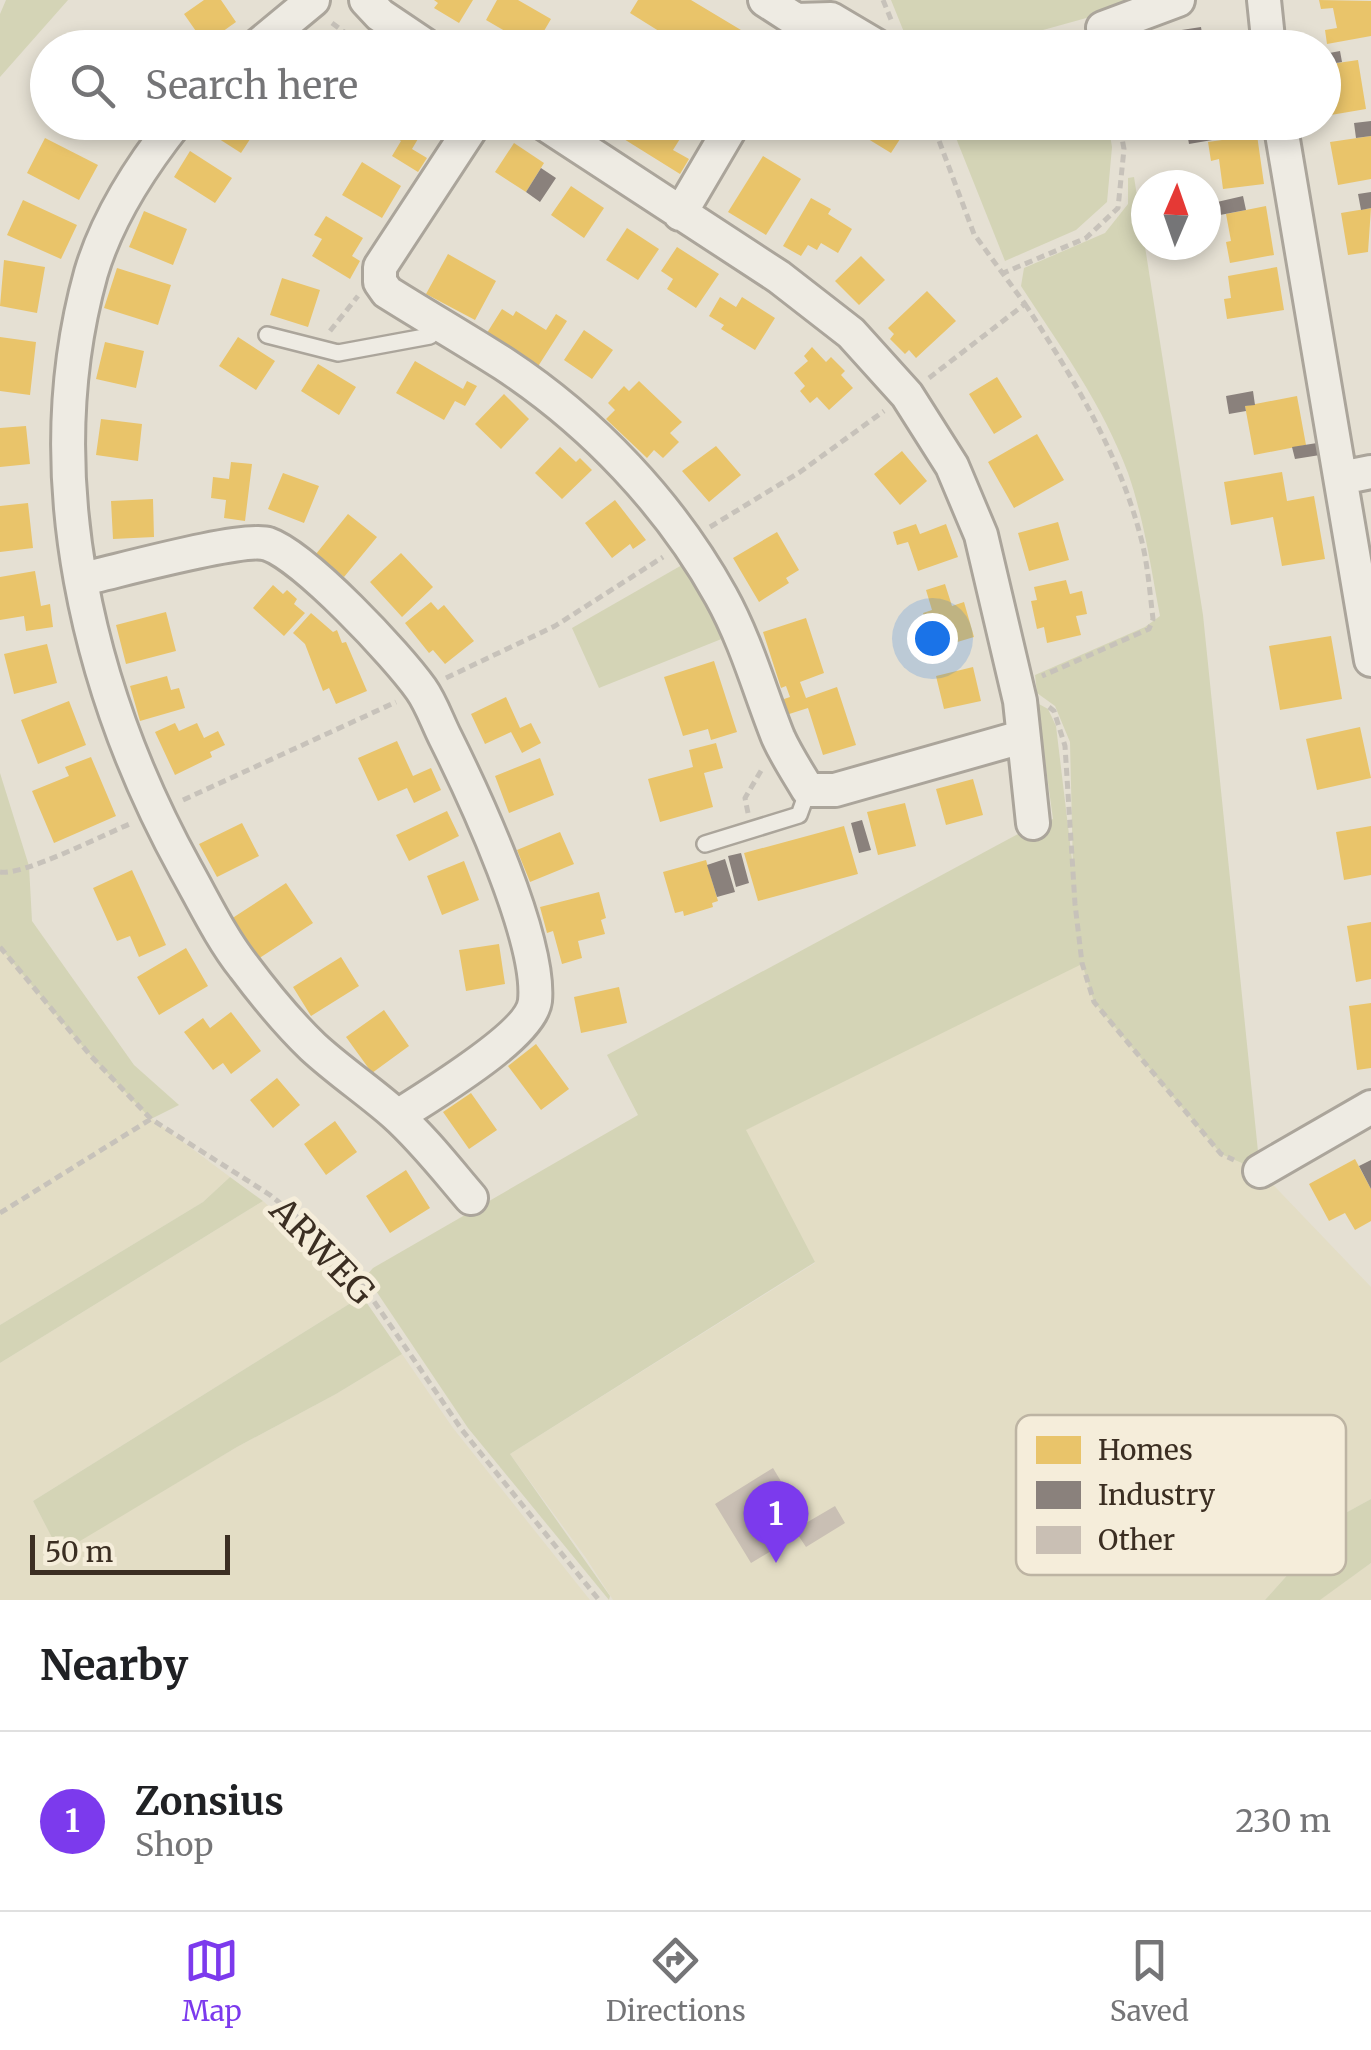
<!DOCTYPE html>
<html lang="en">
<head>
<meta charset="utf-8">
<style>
	:root { --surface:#fff; --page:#f2f2f2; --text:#202124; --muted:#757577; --line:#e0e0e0; --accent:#7c3aed }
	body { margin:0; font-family:Merriweather,serif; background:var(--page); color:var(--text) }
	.compass { position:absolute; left:1131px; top:170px; width:90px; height:90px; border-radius:50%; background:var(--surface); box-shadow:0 5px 15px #0003; rotate:2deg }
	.scale { position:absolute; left:30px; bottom:25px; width:200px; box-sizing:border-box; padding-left:10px; border:5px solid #3b2e22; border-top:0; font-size:28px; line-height:35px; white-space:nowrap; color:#3b2e22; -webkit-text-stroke:8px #f5edda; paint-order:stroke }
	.you { position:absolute; left:932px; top:638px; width:35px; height:35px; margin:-25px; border:8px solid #fff; border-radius:50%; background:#1a73e8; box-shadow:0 0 0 15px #1a73e833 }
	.badge { display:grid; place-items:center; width:65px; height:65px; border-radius:50%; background:var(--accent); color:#fff; font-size:32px; font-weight:700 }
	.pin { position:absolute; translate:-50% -82px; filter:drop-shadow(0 2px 5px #0008) }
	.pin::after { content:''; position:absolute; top:52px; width:35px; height:30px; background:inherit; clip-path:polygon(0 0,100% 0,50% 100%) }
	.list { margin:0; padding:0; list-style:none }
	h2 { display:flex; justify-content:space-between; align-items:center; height:130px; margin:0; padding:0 40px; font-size:42px }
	h2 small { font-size:32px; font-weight:400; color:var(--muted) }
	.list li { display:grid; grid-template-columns:65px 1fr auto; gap:30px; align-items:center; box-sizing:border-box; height:180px; padding:0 40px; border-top:2px solid var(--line) }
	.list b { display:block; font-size:38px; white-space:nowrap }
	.list p { margin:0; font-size:32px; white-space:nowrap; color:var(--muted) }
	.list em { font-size:32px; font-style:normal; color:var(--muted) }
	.icon { flex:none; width:55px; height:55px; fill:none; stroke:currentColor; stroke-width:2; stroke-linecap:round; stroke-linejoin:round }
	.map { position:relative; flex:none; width:1371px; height:1600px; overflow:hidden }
	.search { position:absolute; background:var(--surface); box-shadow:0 5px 15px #0003; left:30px; right:30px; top:30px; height:110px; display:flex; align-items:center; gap:25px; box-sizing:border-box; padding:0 35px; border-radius:55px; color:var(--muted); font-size:38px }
	.sheet { height:310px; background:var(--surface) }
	nav { display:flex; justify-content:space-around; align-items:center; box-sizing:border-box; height:140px; border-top:2px solid var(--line); background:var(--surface); font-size:28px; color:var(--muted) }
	nav a { display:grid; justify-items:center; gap:5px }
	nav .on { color:var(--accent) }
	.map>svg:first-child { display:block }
</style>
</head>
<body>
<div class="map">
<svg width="1371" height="1600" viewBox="0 0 1371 1600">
	<rect width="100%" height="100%" fill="#e5e0d3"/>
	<!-- farmland -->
	<path fill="#e3ddc5" d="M0 947 90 1055 151 1118 230 1177 203 1202 0 1325Z
		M1082 963 1094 1002 1221 1154 1260 1171 1371 1287V1499L1340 1516 1265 1600H613L586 1558 510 1454 815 1263 745 1130Z
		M263 1201 351 1280 362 1296 33 1501 60 1552 237 1447 336 1394 402 1354 453 1428 590 1600H0V1363Z
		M1371 1563V1600H1320L1321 1599Z"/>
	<!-- green -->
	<path fill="#d4d4b6" d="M6 0H68L0 77V14Z
		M891 0H1134L1090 17 978 48 910 47Z
		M950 123H1108L1112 147 1107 202 1076 230 1005 261Z
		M1134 177 1203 615 1260 1171 1221 1154 1094 1002 1082 964 746 1130 815 1262 510 1454 610 1596 609 1600 468 1428 366 1276 373 1268 638 1115 607 1055 1018 834 1053 819 1037 703 1048 709 1056 726 1073 868 1070 742 1055 706 1037 693 1035 675 1145 627 1160 616C1151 568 1144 519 1128 473 1103 405 1060 346 1021 286L1024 268 1105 233 1128 204V178Z
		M689 561 729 636 599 688 572 628Z
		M0 773 29 866 32 921 134 1065 179 1105 151 1119 90 1055 0 947Z
		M230 1177 263 1201 0 1363V1325L203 1202Z
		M362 1296 402 1354 336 1394 237 1447 60 1553 33 1501Z
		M1371 1499V1563L1320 1600H1265L1340 1516Z"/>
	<!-- homes -->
	<path fill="#e9c46a" d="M204 0H221L236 22 205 44 184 14Z
		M434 0H473L459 23 434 8 438 3Z
		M497 0H518L551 19 534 48 486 20Z
		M638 0H691L751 36 744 48H686L630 13Z
		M1319 0 1371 1V36L1327 44 1325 30 1337 28 1333 8 1321 9Z
		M1229 36 1231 48H1177V44Z
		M1358 60 1366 109 1325 116 1324 65Z
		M90 122H119L107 137Z
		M225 122H258L260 124 241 153 216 137Z
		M380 122H428L412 149 427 158 418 172 392 156 401 141 378 127Z
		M616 122H682L688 126 673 150 689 159 680 174 611 131Z
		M860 122H911L891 153 855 131Z
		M1257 135 1264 184 1223 189 1219 159 1211 161 1208 142Z
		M1371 136V179L1338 185 1330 142Z
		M45 138 98 165 79 200 27 173Z
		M514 143 544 163 526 192 495 172Z
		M190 151 232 178 215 203 174 177Z
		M763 156 801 179 766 235 728 212Z
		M362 162 401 186 382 218 342 195Z
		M571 186 604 208 584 238 551 215Z
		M811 198 831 209 828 214 852 229 838 253 821 243 817 250 808 245 801 256 783 246Z
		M23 200 77 225 61 259 7 235Z
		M1266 206 1274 255 1230 263 1226 242 1231 241 1226 214Z
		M1371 208 1368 252 1348 255 1341 213Z
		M144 211 187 229 173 265 129 247Z
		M326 216 363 238 352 256 360 261 350 279 312 256 322 239 314 235Z
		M627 228 659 249 638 280 606 260Z
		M677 247 719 274 696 308 667 289 673 279 661 271Z
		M448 254 496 281 475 320 426 294Z
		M861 256 885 280 859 305 835 281Z
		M4 260 45 267 37 313 0 306Z
		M1277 267 1284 310 1227 319 1224 299 1231 298 1228 276Z
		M117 268 171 285 158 325 104 308Z
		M282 278 320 290 308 327 270 315Z
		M927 291 956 321 916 358 909 350 905 354 890 339 894 334 888 328Z
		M720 297 736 307 742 297 775 318 755 350 721 329 724 325 709 316Z
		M502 309 513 316 516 311 546 330 556 314 567 321 537 368 485 336Z
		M584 330 613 350 592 379 564 360Z
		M0 337 36 342 30 395 0 391Z
		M238 337 275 361 256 390 219 366Z
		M105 342 144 351 136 388 96 379Z
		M812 347 826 362 831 357 845 371 841 375 853 388 829 410 817 397 810 403 800 391 805 386 794 373 808 361 804 356Z
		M415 361 463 389 467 381 477 386 465 406 455 401 444 420 396 393Z
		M318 364 356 387 339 415 301 391Z
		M997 377 1022 417 994 434 969 394Z
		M639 381 682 422 670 433 679 442 663 458 654 450 647 458 606 419 615 410 608 403 624 386 629 391Z
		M504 394 529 419 501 449 475 424Z
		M1297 396 1306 445 1254 455 1245 406Z
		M101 419 142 424 138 461 96 455Z
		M26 426 30 464 0 467V428Z
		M1037 434 1064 480 1014 508 988 462Z
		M716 446 741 475 709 502 682 471Z
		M560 447 576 462 580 458 592 470 562 499 535 473Z
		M902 451 927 481 900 505 874 474Z
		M231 462 252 464 245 521 224 518 226 500 211 498 213 477 229 479Z
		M1282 472 1287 501 1314 496 1325 559 1282 566 1273 517 1231 525 1224 482Z
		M283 473 319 486 304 523 268 509Z
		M153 499 154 537 113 539 111 501Z
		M615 500 646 540 633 549 630 544 612 558 585 523Z
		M28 503 33 548 0 552V506Z
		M348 514 377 537 344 577 316 554Z
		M1058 522 1069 560 1029 571 1018 533Z
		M916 524 920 534 946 524 958 557 918 571 908 542 897 545 893 532Z
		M777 532 799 570 786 578 789 583 759 602 733 558Z
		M401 553 433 587 402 617 370 582Z
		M35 571 41 606 50 604 53 627 26 631 24 616 0 620V577Z
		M1066 580 1070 594 1082 591 1087 614 1076 616 1081 635 1047 643 1044 627 1037 629 1031 601 1037 600 1034 587Z
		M945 584 952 606 964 602 974 637 934 649 923 613 932 610 926 590Z
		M273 585 283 594 287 590 297 599 294 604 305 613 284 636 253 608Z
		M431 602 438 610 444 605 474 641 445 664 433 650 429 653 405 623Z
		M166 612 176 651 126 664 116 625Z
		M311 613 333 632 337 630 342 643 346 642 367 691 336 704 329 688 323 691 305 644 293 633Z
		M806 618 824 673 800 682 806 698 837 687 856 745 823 755 808 708 786 715 781 700 790 697 786 686 781 688 763 632Z
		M1331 636 1342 699 1280 710 1269 646Z
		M47 644 57 683 14 694 4 654Z
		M714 661 737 732 711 740 708 729 683 736 664 677Z
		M973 667 981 701 944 709 936 676Z
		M167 676 171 690 179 688 185 708 140 721 130 686Z
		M506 697 520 728 531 723 541 743 522 753 511 732 485 744 471 714Z
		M69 701 86 745 38 764 21 720Z
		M175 723 179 731 197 723 204 738 218 731 225 745 210 752 212 757 175 775 155 732Z
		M1360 727 1371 778 1317 790 1306 739Z
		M397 741 413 776 431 768 441 790 414 803 407 788 378 801 358 758Z
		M716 743 723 768 704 773 713 807 660 822 648 779 693 767 689 750Z
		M91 757 116 816 54 843 32 791 69 776 65 767Z
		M540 758 554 795 509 813 495 776Z
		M973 779 983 815 946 825 936 789Z
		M905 803 916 846 878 855 867 812Z
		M447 811 459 836 409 861 396 835Z
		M242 823 259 856 217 877 199 844Z
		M844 826 858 874 758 901 744 853Z
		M1371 826V875L1344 880 1336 832Z
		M560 832 574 864 530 882 517 850Z
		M706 860 718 901 712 903 713 907 684 916 683 911 675 913 663 872Z
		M464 861 479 900 442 915 427 876Z
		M132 870 166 945 139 957 130 936 117 941 93 888Z
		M286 883 313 923 258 959 231 919Z
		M599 892 606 918 601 920 605 934 578 941 582 958 562 964 553 931 547 933 540 907Z
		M1371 922V979L1356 982 1347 926Z
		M499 944 505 984 466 991 459 950Z
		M186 948 208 986 159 1015 137 977Z
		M341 957 359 986 311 1016 293 987Z
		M619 987 627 1023 581 1033 574 997Z
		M1371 1003V1068L1357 1070 1349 1006Z
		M384 1010 409 1046 372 1073 346 1037Z
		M231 1012 261 1051 231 1074 223 1063 213 1070 184 1032 203 1018 210 1028Z
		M536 1044 569 1089 541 1110 508 1066Z
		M277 1078 300 1105 273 1128 250 1100Z
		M471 1093 497 1130 469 1149 443 1112Z
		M335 1121 357 1152 326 1175 304 1144Z
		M1355 1159 1371 1189V1221L1355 1230 1345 1213 1329 1221 1309 1184Z
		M406 1170 430 1208 390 1233 366 1196Z"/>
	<!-- industry -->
	<path fill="#8a817c" d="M1201 27 1203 40 1177 44 1175 31Z
		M1340 51 1342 62 1324 65V54Z
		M1371 121V136L1356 138 1354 123Z
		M1185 122H1215L1218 139 1189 144Z
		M541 168 556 178 540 202 526 192Z
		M1371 192V208L1361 210 1358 194Z
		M1243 196 1246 210 1220 215 1217 202Z
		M1253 391 1255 405 1245 406 1246 411 1229 414 1226 396Z
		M1317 443 1320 455 1295 459 1292 447Z
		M862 820 871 850 859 853 851 823Z
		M741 853 749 883 736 887 728 856Z
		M725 859 735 892 717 897 707 865Z
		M1371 1160V1189L1359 1166Z"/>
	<!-- building -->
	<path fill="#c9bfb4" d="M773 1468 806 1523 835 1506 845 1523 806 1547 798 1535 751 1563 715 1504Z"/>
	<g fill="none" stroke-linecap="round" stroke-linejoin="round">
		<!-- lane casing -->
		<g stroke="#aba59b" stroke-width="20">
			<path id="lane" d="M267 335 338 353 430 336 438 324
				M705 844 799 815 808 790"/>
		</g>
		<!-- street casing -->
		<g stroke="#aba59b" stroke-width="38">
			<path id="street" d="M366 0 380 15 429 48
				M765 0 796 20 831 19 880 48
				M1264 0 1269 48
				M1103 28 1178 0
				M255 48 313 0
				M176 122C141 166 107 219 91 273 35 474 88 692 186 870 204 902 221 938 244 967 265 995 288 1023 313 1047 339 1071 369 1091 395 1114 423 1139 447 1170 471 1198
				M475 122 380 267V282L387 292C425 316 465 339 504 364 592 422 670 504 721 596 746 641 759 689 778 737 786 755 798 773 808 790H835L1022 737
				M542 122 779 277 851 333 907 395 952 466 981 535 1020 701 1033 823
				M1280 122 1371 660
				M680 214 734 122
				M1341 478 1371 472
				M82 579C115 572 243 536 268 544 305 557 397 655 421 689 431 703 437 721 445 737 474 795 541 939 535 1001 531 1036 428 1096 398 1116
				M1260 1171 1371 1107"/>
		</g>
		<!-- path -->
		<path stroke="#c7c2ba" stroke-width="5" stroke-dasharray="8 5" stroke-linecap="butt" d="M883 0 892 22
			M332 23 366 48
			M1015 48 1075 34
			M1001 274 1086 238 1118 208 1124 149 1119 122
			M1025 304C1074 379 1120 454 1142 542 1148 567 1150 594 1153 619L1149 629 1042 676
			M330 331 358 296
			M929 378 1025 304 974 234 932 122
			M710 527 800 472 884 411
			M446 678 555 626 663 557
			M1049 707 1054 711 1065 746 1075 904 1082 963 1094 1002 1221 1154 1234 1160
			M183 800 396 702
			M748 813 745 798 762 769
			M0 872C23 876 105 834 132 823
			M0 947 90 1055 151 1119 270 1195 301 1220 358 1278 462 1430 599 1600
			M0 1213 151 1119"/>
		<!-- lane -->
		<use href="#lane" stroke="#eeebe3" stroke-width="15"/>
		<!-- street -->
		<use href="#street" stroke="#eeebe3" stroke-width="32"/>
	</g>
	<g text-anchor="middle" stroke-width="10" stroke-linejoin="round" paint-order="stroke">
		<!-- street labels -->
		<g font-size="35" fill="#3b2e22" stroke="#f5edda">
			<text transform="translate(322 1251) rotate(46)" y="12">ARWEG</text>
		</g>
	</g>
	<!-- legend -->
	<rect x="1016" y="1415" width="330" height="160" rx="15" fill="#f5edda" stroke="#bdb4a3" stroke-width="2.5"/>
	<rect x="1036" y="1436" width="45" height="28" fill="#e9c46a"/>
	<rect x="1036" y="1481" width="45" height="28" fill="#8a817c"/>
	<rect x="1036" y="1526" width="45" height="28" fill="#c9bfb4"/>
	<g font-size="28" fill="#3b2e22">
		<text x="1098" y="1460">Homes</text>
		<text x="1098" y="1505">Industry</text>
		<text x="1098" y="1550">Other</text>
	</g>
</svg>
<svg class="compass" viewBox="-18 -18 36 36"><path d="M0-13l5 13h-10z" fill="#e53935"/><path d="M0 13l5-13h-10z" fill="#757577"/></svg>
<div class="scale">50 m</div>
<div class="you"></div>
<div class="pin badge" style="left:776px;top:1563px">1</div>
<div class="search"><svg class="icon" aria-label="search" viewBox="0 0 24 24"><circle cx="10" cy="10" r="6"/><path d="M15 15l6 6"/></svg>Search here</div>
</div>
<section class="sheet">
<h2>Nearby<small></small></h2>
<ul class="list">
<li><span class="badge">1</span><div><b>Zonsius</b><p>Shop</p></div><em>230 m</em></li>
</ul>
</section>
<nav>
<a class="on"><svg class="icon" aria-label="map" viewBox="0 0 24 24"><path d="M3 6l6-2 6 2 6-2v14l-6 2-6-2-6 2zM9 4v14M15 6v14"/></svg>Map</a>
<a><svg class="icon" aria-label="directions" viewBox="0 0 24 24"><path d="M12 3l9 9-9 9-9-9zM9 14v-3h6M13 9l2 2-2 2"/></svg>Directions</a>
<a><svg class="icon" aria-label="saved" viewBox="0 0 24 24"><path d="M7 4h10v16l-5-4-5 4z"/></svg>Saved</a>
</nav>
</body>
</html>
